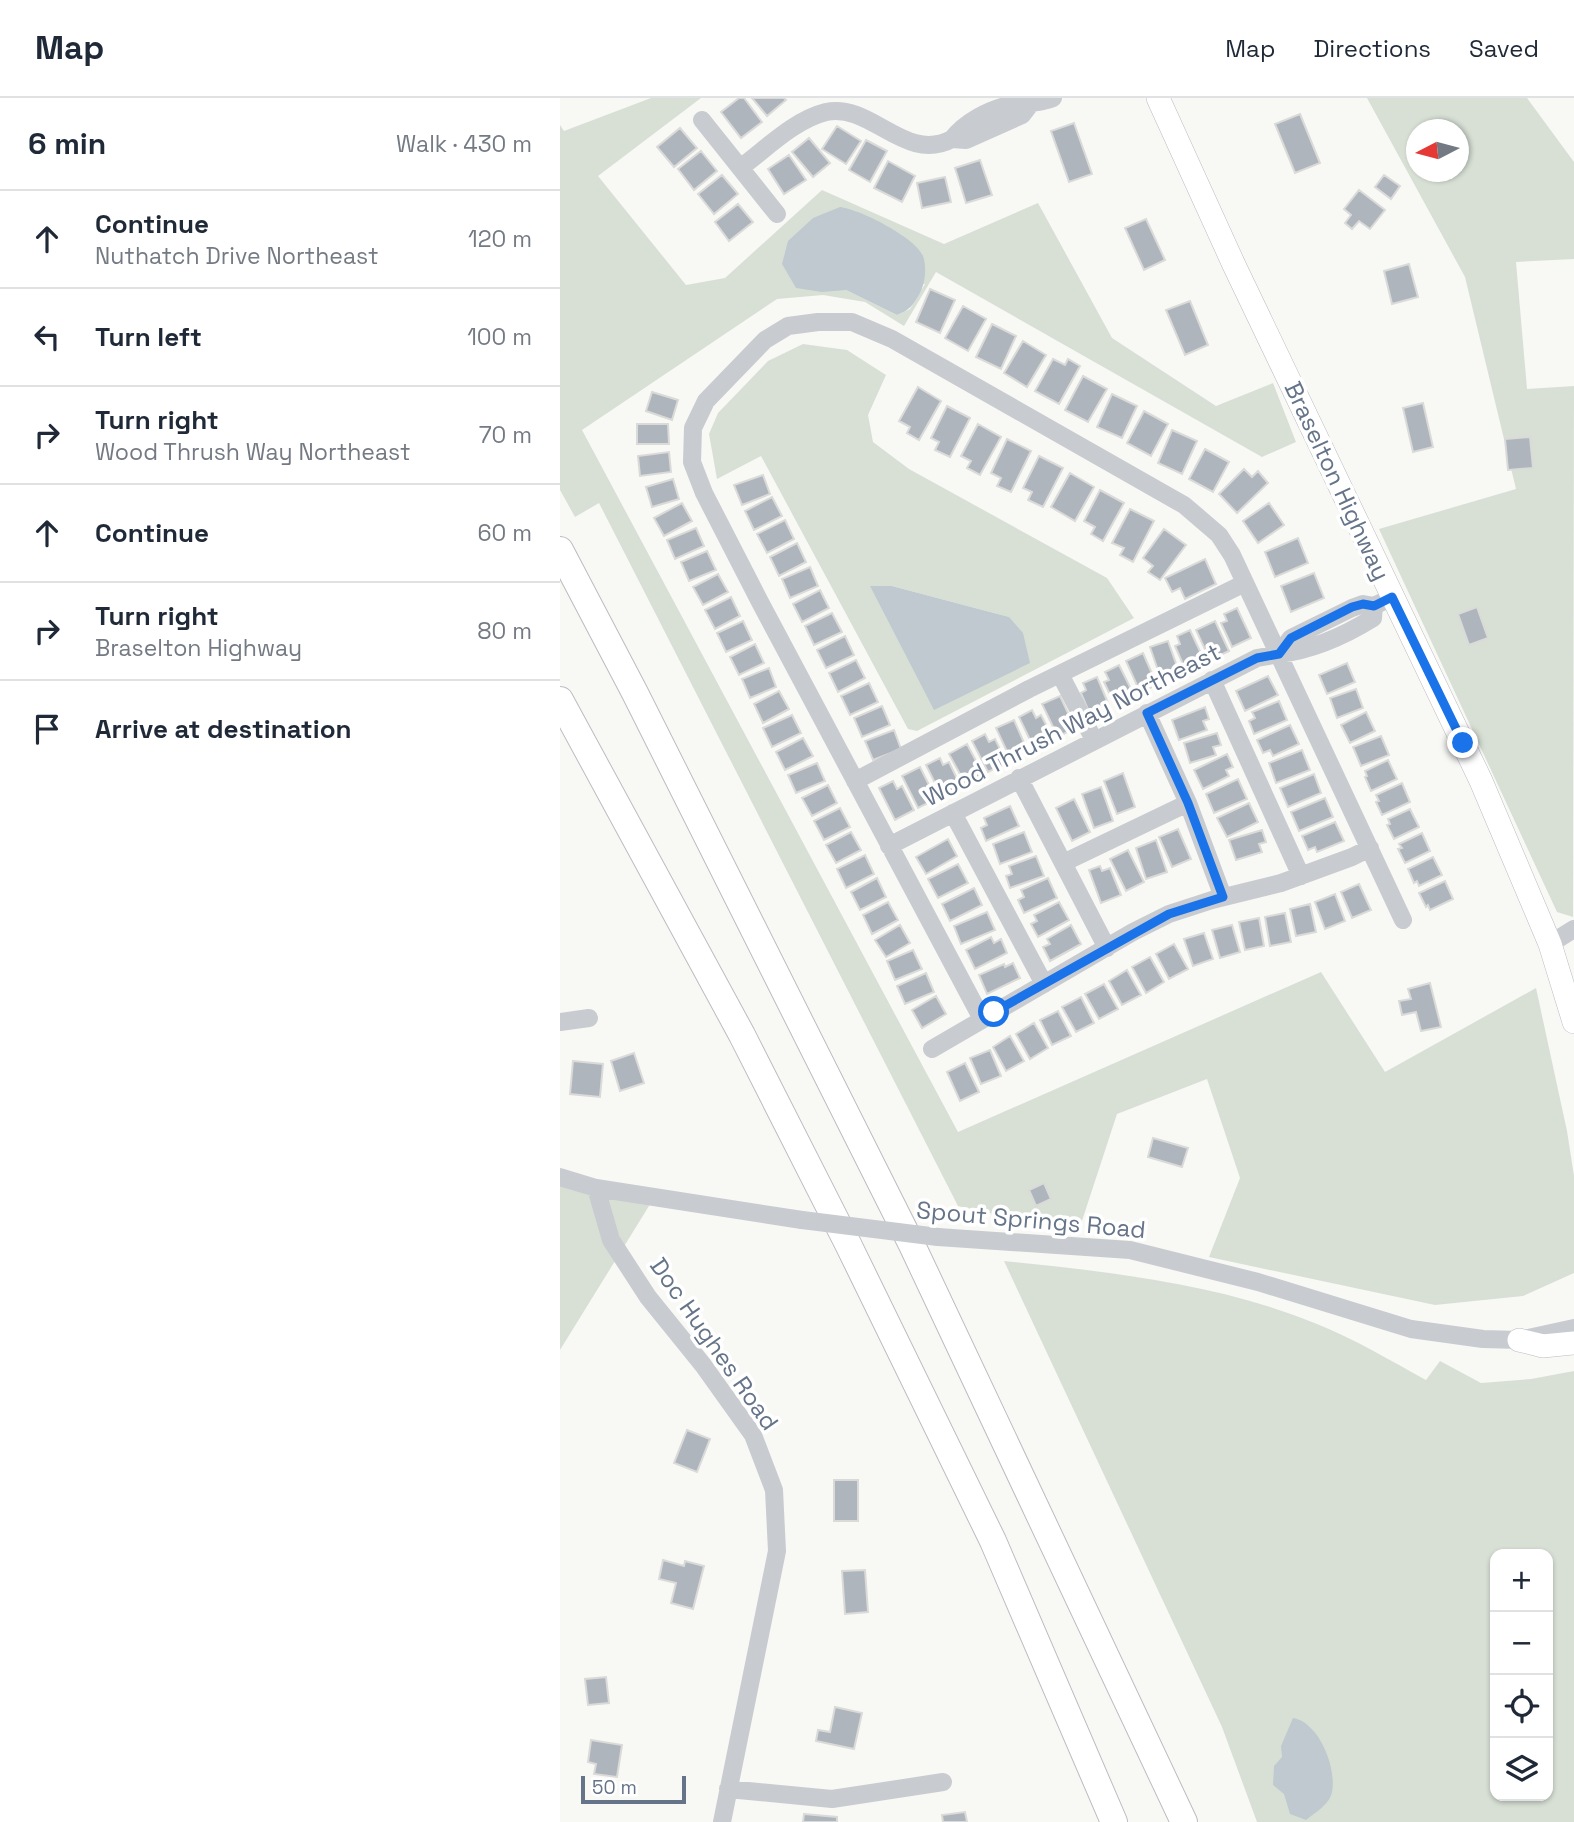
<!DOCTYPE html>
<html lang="en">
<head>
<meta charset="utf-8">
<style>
	:root { --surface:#fff; --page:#f6f6f7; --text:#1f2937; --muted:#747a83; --line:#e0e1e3 }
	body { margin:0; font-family:"Space Grotesk",sans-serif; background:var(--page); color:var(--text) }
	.controls { position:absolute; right:21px; bottom:21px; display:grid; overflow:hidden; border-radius:14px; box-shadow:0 2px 5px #0004 }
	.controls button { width:63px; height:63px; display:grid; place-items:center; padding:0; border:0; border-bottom:2px solid var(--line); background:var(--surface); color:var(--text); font:35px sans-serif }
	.compass { position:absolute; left:846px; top:21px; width:63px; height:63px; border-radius:50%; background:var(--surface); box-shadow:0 2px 5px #0004; rotate:264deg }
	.scale { position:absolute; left:21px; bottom:18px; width:105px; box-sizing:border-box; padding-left:7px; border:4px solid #657488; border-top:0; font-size:19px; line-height:24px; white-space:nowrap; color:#657488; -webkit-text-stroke:5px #fff; paint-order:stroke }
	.stop { position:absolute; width:21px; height:21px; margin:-16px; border:5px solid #1a73e8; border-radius:50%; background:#fff }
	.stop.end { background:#1a73e8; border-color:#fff; box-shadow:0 2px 7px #0008 }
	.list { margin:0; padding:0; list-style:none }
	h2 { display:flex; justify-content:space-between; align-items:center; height:91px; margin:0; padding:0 28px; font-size:30px }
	h2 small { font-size:23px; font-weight:400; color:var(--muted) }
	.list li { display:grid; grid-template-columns:46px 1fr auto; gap:21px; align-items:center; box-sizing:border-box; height:98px; padding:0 28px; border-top:2px solid var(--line) }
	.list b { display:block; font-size:26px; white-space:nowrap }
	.list p { margin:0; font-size:23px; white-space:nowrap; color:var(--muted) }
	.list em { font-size:23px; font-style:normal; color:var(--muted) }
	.icon { flex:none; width:38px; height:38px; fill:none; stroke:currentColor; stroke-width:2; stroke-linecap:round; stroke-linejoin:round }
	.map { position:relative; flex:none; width:1014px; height:1724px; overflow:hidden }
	header { display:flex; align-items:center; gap:42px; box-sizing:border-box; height:98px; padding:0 35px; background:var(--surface); border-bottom:2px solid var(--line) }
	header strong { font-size:33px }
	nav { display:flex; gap:38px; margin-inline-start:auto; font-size:24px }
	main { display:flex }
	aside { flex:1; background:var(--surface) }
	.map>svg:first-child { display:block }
</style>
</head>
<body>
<header>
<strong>Map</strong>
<nav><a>Map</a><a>Directions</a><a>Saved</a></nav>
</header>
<main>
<aside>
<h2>6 min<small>Walk · 430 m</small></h2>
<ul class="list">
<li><svg class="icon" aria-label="ahead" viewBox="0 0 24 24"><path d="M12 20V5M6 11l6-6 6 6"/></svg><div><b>Continue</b><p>Nuthatch Drive Northeast</p></div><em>120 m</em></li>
<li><svg class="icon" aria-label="left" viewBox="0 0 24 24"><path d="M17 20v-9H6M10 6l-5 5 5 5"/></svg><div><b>Turn left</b></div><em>100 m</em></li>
<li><svg class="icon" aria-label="right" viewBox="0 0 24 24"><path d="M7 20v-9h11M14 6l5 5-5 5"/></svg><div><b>Turn right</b><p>Wood Thrush Way Northeast</p></div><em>70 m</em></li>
<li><svg class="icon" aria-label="ahead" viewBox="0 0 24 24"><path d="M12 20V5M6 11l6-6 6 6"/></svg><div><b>Continue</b></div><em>60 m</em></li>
<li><svg class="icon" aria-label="right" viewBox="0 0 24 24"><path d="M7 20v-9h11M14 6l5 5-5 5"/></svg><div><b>Turn right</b><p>Braselton Highway</p></div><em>80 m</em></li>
<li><svg class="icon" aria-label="arrive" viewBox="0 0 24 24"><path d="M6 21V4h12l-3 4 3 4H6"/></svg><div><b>Arrive at destination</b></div></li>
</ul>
</aside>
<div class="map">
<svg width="1014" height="1724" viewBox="0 0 1014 1724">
	<rect width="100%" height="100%" fill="#f8f8f5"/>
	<!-- green -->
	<path fill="#d8e0d6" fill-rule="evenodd" d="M91 0H141L38 78 126 187 165 180 262 92 384 146 478 105 552 240 656 308 713 285 736 344 702 359 376 174 344 228 305 204 263 197 217 201 22 332 398 1034 761 874 825 974 976 890 1007 1033 1014 1078V1175L963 1198 875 1207 649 1159 680 1080 647 981 557 1016 518 1135 398 1108 39 405 15 419 0 392V27L4 33ZM365 186 350 211 337 217 286 192Z
		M807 0H967L1014 64V161L956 164 967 291 1014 288 1013 819 997 814 819 431 956 391 905 179ZM856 32H898V74H856Z
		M243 246 287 252 326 277 308 317 313 344 349 371 547 480 574 520 357 633 348 631 201 358 157 381 149 336 158 315 208 263ZM310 488H332L449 519Z
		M0 1073 97 1095 0 1252Z
		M444 1163C550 1174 657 1185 757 1226 795 1241 831 1263 866 1282L880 1263 921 1285 971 1281 1014 1273V1724H697L662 1629ZM935 1456H988V1698H935Z"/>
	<!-- water -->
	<path fill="#bfc9cf" d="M280 109C299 111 355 139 363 158 367 169 365 186 360 195 353 207 350 212 337 217L286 192 262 194 236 190 222 166 228 143 253 120Z
		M310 488H332L449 519 463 535 470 565 374 612Z
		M733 1620C759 1624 777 1670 772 1694 770 1706 755 1715 746 1722L730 1716 724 1696 713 1687 714 1668 722 1659 721 1648Z"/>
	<!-- building -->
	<path fill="#aeb5bc" stroke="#dadad8" stroke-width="2" d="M179 0H184L202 24 181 40 161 14Z
		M192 0H224L226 2 207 18Z
		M740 16 760 65 735 75 715 26Z
		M514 25 532 76 509 84 491 33Z
		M277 28 301 43 286 66 262 51Z
		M120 30 137 50 114 69 97 49Z
		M249 40 270 65 253 79 232 54Z
		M306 42 327 53 310 84 289 72Z
		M141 53 157 73 134 92 118 71Z
		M229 57 246 82 224 96 208 71Z
		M420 62 432 97 406 105 395 70Z
		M328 63 355 78 342 104 314 90Z
		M162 77 178 96 154 116 138 96Z
		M824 77 840 88 831 101 815 89Z
		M385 79 391 104 362 110 357 85Z
		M799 92 825 112 810 131 799 123 792 131 785 125 791 117 784 111Z
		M178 106 193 124 169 143 155 124Z
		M586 121 605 162 584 172 565 130Z
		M849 166 858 199 832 206 824 173Z
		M370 191 395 202 380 235 356 224Z
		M630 203 648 247 625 257 606 212Z
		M403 208 426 221 408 253 385 240Z
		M432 226 456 238 441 271 416 259Z
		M463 243 486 257 467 289 444 275Z
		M493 261 505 267 508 261 520 268 499 306 475 293Z
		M523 278 547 291 528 324 505 312Z
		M358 289 381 303 359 342 347 335 350 329 339 323Z
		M92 294 118 302 112 322 86 313Z
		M552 296 577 308 562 340 537 329Z
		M863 305 873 349 853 354 843 310Z
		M387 308 410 320 390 359 375 352 379 344 371 340Z
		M584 313 608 326 591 358 567 345Z
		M77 326H108L109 346H77Z
		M418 326 441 339 420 377 407 370 411 363 401 358Z
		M612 332 637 343 622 376 598 365Z
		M970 339 973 370 948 372 945 341Z
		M447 341 471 353 451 394 437 388 441 380 431 375Z
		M645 351 669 364 653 394 629 381Z
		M109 354 111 374 80 378 78 358Z
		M479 358 503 370 483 409 468 402 472 394 463 390Z
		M684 371 692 379 698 373 708 385 677 415 659 396Z
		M510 375 534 389 515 423 491 409Z
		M203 377 210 396 182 407 174 387Z
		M113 381 119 401 92 409 86 389Z
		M540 392 564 405 543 443 531 436 535 429 524 423Z
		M212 399 222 418 194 432 185 413Z
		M122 405 132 423 104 438 94 420Z
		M709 405 724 427 698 445 683 423Z
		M570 411 594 423 573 464 560 457 564 450 552 445Z
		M225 422 234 441 207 455 197 436Z
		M136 430 144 448 115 461 107 442Z
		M604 431 626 447 600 482 588 474 593 468 583 460Z
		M738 440 748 465 715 479 705 454Z
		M237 445 246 464 219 478 210 459Z
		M147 453 156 472 129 483 121 464Z
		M645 461 656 486 625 501 620 490 612 494 605 480Z
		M250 469 258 488 230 500 222 481Z
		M754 475 764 500 731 514 721 488Z
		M158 476 168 494 143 507 133 489Z
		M260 492 269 510 242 524 233 506Z
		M171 499 180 518 155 531 145 512Z
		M917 509 928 540 909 547 898 516Z
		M677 510 691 540 672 549 661 525 667 523 664 516Z
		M272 515 282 534 254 547 245 528Z
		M183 523 192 542 166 554 157 535Z
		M655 523 669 553 650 562 636 532Z
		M630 532 645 564 626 573 615 548 620 546 617 538Z
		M285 538 294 557 266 570 257 552Z
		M608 543 620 577 602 584 590 549Z
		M195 546 204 565 179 577 170 559Z
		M583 555 597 587 580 594 566 563Z
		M296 562 305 580 278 594 269 575Z
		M787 565 795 584 767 596 759 577Z
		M559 567 575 599 556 609 544 584 549 582 545 574Z
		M209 570 216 589 190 600 182 581Z
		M708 578 718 597 685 613 676 593Z
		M537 579 551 612 538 618 535 612 529 614 521 595 526 592 523 585Z
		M309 585 318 604 290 617 281 598Z
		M796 591 803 610 777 620 770 600Z
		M219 593 229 611 203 625 194 606Z
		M500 598 515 630 498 639 482 606Z
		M719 603 727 622 694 636 689 623 695 620 692 614Z
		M322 608 330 627 302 639 294 620Z
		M645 609 649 621 643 623 647 632 619 642 612 622Z
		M472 612 476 620 481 617 494 642 484 647 480 640 471 644 459 619Z
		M806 614 815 633 790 645 781 627Z
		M232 617 241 635 212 649 203 630Z
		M454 622 468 654 451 662 436 630Z
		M730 627 739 646 713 658 710 652 703 655 697 642Z
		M334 632 341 651 313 662 305 643Z
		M657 635 661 647 653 649 656 657 630 665 624 645Z
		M425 636 429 644 435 641 447 665 428 674 412 643Z
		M821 638 829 657 801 668 793 649Z
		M243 640 253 658 225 672 216 654Z
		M407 646 424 678 406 687 389 656Z
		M742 652 750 672 716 685 709 665Z
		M667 656 673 669 666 672 669 678 643 691 634 672Z
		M380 660 383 667 389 664 401 689 391 695 387 688 379 693 366 667Z
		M828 662 837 681 811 693 805 679 807 678 805 673Z
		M257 665 265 683 236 695 228 677Z
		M360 669 376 701 358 710 342 678Z
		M563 675 575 709 557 716 544 683Z
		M754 676 761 695 728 709 720 690Z
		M678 681 687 701 654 715 646 696Z
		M333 683 337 691 342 688 354 712 335 722 319 690Z
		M842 685 850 704 822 717 816 704 819 703 816 697Z
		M268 687 277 705 252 718 242 700Z
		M541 689 553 723 534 730 522 696Z
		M765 700 773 719 739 733 731 714Z
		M514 701 530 734 512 743 496 710Z
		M689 705 698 724 667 739 657 720Z
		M450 708 459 728 426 743 421 730 427 727 424 720Z
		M280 710 290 729 264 742 254 723Z
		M850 711 859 729 834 741 827 727 830 726 828 721Z
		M775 724 784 743 757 754 755 749 748 752 742 738Z
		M618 731 631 761 612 769 599 739Z
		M702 732 706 744 699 746 702 754 676 762 669 742Z
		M291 734 301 752 276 765 266 747Z
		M464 734 472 754 440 766 433 746Z
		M862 735 870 753 845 765 838 751 842 750 839 746Z
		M388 741 397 758 366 776 356 759Z
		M596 742 607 774 586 781 576 750Z
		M568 752 584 784 566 793 550 761Z
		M305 757 314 776 286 790 277 771Z
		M476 758 484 778 450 790 446 778 452 776 449 768Z
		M873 759 882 777 859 788 857 783 854 785 848 771Z
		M398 766 408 785 378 800 368 781Z
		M540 768 542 773 550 770 561 797 541 805 529 772Z
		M317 780 326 799 300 812 291 794Z
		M488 780 497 800 464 815 458 802 464 799 461 792Z
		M885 783 893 801 870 812 868 807 866 809 859 795Z
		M799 786 811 812 792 820 781 794Z
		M414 790 422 807 390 823 382 806Z
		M775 796 785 823 765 831 755 804Z
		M328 804 338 822 312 836 303 817Z
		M499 804 509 822 478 839 471 826 477 823 474 817Z
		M750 806 756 834 736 838 730 811Z
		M427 814 435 832 401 846 394 828Z
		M725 815 731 844 710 848 705 819Z
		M699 820 704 848 685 852 679 824Z
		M340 827 350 845 326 859 315 842Z
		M511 827 521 846 490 863 483 849 490 846 487 841Z
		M672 827 680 854 660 860 652 832Z
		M644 835 653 861 633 868 624 841Z
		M431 839 434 845 441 841 447 855 415 871 406 852Z
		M614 846 628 871 609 881 596 856Z
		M353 852 362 871 335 882 327 863Z
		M590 859 604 884 586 895 572 869Z
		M453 865 460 880 427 896 419 877 444 866 445 869Z
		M567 872 581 897 562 907 549 883Z
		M366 875 374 894 345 906 337 888Z
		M870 885 881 929 861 933 856 914 842 917 839 903 851 901 848 891Z
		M544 886 558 911 539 921 525 896Z
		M376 898 386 916 362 930 352 912Z
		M521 899 534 925 516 934 502 909Z
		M498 913 511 938 492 947 480 922Z
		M474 925 488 950 470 961 456 936Z
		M450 938 464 963 446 973 433 949Z
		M430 952 441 978 421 986 410 960Z
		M74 955 84 985 60 993 51 963Z
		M13 963 43 966 40 999 10 996Z
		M405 965 419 994 400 1003 387 974Z
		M593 1040 628 1050 622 1069 588 1059Z
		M484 1085 491 1101 476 1108 469 1092Z
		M127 1332 150 1341 137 1374 114 1365Z
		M274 1382H298V1423H274Z
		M103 1462 124 1468 125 1463 144 1468 133 1511 111 1505 116 1485 99 1481Z
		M305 1472 308 1514 285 1516 282 1473Z
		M46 1579 49 1605 28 1607 25 1581Z
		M275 1609 302 1615 294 1651 256 1643 258 1632 270 1634Z
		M31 1642 62 1647 57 1679 34 1676 36 1666 28 1664Z
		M405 1714 407 1724H383L382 1717Z
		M244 1716 277 1719V1724H243Z"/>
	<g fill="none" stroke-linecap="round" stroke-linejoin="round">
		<!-- major casing -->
		<g stroke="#b9bcc1" stroke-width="24">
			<path id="major" d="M598 0 674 167 921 683 990 846 1014 924
				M959 1242 983 1248 1014 1245"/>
		</g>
		<!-- highway casing -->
		<g stroke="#babdc1" stroke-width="28">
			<path id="highway" d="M0 452 75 595 352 1147 624 1724
				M0 602 182 937 288 1146 433 1443 554 1724"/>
		</g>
		<!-- minor -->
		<path stroke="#c8cbcf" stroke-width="18" d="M472 4 462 17 406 42 392 41C405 24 428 12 449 7 463 5 480 6 493 0
			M142 22 217 116
			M180 70C206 51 234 22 266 14 311 4 345 66 392 41
			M814 508 813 520C784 538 753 552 719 556L731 540 792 510 803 506 814 508 832 499
			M500 576 534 642
			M652 582 741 778
			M587 615 628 705 663 799
			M459 680 547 850
			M295 683 469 591 685 485
			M393 715 484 886
			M329 748 697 560 719 556
			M503 765 628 705
			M990 846 1014 831
			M422 921 200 504 144 395 132 364 133 330 146 303 205 242 228 228 258 224H292L332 241 624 407 659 437 672 457 843 822
			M0 924 29 920
			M372 951 573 834 609 816 652 802 721 785 792 759 810 750
			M0 1079 36 1090 242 1122
			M36 1090 51 1142 88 1199 143 1267 193 1337 214 1392 217 1453 162 1724
			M378 1139 570 1152 698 1184 851 1231 923 1241 959 1242 1014 1230
			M168 1691 272 1701 383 1684"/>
		<!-- major -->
		<use href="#major" stroke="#fff" stroke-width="23"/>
		<!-- highway -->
		<use href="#highway" stroke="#fff" stroke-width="26"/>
		<!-- minor-bridge -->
		<path stroke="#c8cbcf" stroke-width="18" d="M242 1122 378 1139"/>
	</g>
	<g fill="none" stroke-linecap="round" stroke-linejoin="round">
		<!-- route -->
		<path stroke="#1a73e8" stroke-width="9" d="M434 914 609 816 663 799 628 705 587 615 697 560 719 556 731 540 792 509 803 506 814 508 832 499 903 645"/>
	</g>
	<g text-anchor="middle" stroke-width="7" stroke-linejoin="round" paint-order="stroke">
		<!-- street labels -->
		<g font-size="24" fill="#657488" stroke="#fff">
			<text transform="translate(777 383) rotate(65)" y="8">Braselton Highway</text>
			<text transform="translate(512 627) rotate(-27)" y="8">Wood Thrush Way Northeast</text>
			<text transform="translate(471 1122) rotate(5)" y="8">Spout Springs Road</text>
			<text transform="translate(154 1246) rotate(55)" y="8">Doc Hughes Road</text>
		</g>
	</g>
</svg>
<div class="controls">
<button>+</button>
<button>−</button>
<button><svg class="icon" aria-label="locate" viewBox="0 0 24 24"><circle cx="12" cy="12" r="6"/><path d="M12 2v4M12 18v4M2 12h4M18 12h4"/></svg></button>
<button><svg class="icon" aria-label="layers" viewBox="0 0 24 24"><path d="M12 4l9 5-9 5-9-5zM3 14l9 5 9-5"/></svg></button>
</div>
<svg class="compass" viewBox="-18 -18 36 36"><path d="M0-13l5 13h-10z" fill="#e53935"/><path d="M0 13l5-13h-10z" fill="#747a83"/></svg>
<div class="scale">50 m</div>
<div class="stop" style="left:434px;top:914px"></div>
<div class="stop end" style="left:903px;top:645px"></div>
</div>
</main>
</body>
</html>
